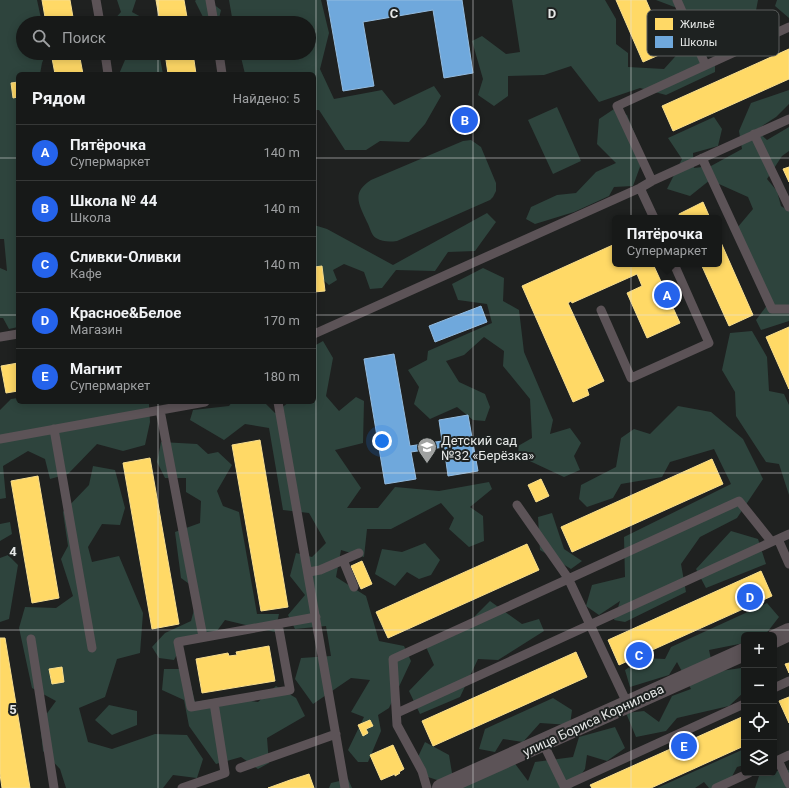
<!DOCTYPE html>
<html lang="ru">
<head>
<meta charset="utf-8">
<style>
	:root { --surface:#171918; --page:#242625; --text:#f1f3f6; --muted:#9ea0a2; --line:#363837; --accent:#2563eb }
	body { margin:0; font-family:Roboto,sans-serif; background:var(--page); color:var(--text) }
	.controls { position:absolute; right:12px; bottom:12px; display:grid; overflow:hidden; border-radius:6px; box-shadow:0 2px 10px #0003 }
	.controls button { width:36px; height:36px; display:grid; place-items:center; padding:0; border:0; border-bottom:1px solid var(--line); background:var(--surface); color:var(--text); font:20px sans-serif }
	.you { position:absolute; left:382px; top:441px; width:14px; height:14px; margin:-10px; border:3px solid #fff; border-radius:50%; background:#1a73e8; box-shadow:0 0 0 6px #1a73e833 }
	.badge { display:grid; place-items:center; width:26px; height:26px; border-radius:50%; background:var(--accent); color:#fff; font-size:13px; font-weight:700 }
	.pin { position:absolute; translate:-50% -50%; border:2px solid #fff; box-shadow:0 1px 4px #0006 }
	.popup { position:absolute; left:612px; top:215px; width:110px; height:52px; box-sizing:border-box; display:grid; place-content:center; border-radius:6px; background:var(--surface); filter:drop-shadow(0 1px 3px #0005); font-size:13px; white-space:nowrap; color:var(--muted) }
	.popup b { font-size:15px; color:var(--text) }
	.popup::after { content:''; position:absolute; left:50%; top:100%; margin-left:-8px; border:8px solid transparent; border-top-color:var(--surface) }
	.list { margin:0; padding:0; list-style:none }
	h2 { display:flex; justify-content:space-between; align-items:center; height:52px; margin:0; padding:0 16px; font-size:17px }
	h2 small { font-size:13px; font-weight:400; color:var(--muted) }
	.list li { display:grid; grid-template-columns:26px 1fr auto; gap:12px; align-items:center; box-sizing:border-box; height:56px; padding:0 16px; border-top:1px solid var(--line) }
	.list b { display:block; font-size:15px; white-space:nowrap }
	.list p { margin:0; font-size:13px; white-space:nowrap; color:var(--muted) }
	.list em { font-size:13px; font-style:normal; color:var(--muted) }
	.icon { flex:none; width:22px; height:22px; fill:none; stroke:currentColor; stroke-width:2; stroke-linecap:round; stroke-linejoin:round }
	.map { position:relative; flex:none; width:789px; height:788px; overflow:hidden }
	.search { position:absolute; background:var(--surface); box-shadow:0 2px 10px #0003; left:16px; top:16px; width:300px; height:44px; display:flex; align-items:center; gap:10px; box-sizing:border-box; padding:0 14px; border-radius:22px; color:var(--muted); font-size:15px }
	.panel { position:absolute; background:var(--surface); box-shadow:0 2px 10px #0003; left:16px; top:72px; width:300px; height:332px; border-radius:6px }
	.map>svg:first-child { display:block }
</style>
</head>
<body>
<div class="map">
<svg width="789" height="788" viewBox="0 0 789 788">
	<rect width="100%" height="100%" fill="#1f2120"/>
	<!-- green -->
	<path fill="#2e443d" d="M0 0H37L42 23H23V53H46L42 63 40 74H18V327L9 329 3 318H0V268L7 271 4 239H0Z
		M117 0H136L132 12 152 23H111L121 12Z
		M196 0H208L221 10 218 23H201L203 17 195 1Z
		M229 0H321L329 33 320 69 334 99 382 90 394 105 434 86 441 96 425 124 409 142 380 141 366 150H345L319 110H314V74H245L240 53H309V23H233Z
		M512 0H605L616 19V44L628 53V67L664 69 682 49 715 64V72L666 95 640 88 599 102 571 66 544 75 508 76V96L494 106 478 95 483 79 472 41 482 36 506 54 520 52Z
		M656 0H758L754 21 722 42 704 39 693 14Z
		M777 0H789V18L775 6Z
		M112 53H159L163 74H119L125 60 112 56Z
		M789 90V104L776 117 756 130 767 140 789 127V151L782 156 767 179 777 191 781 206 789 211V321L761 330 756 320 771 300 749 270 737 228 753 209 748 197 710 180 690 196 667 189 682 159 668 138 714 117 722 129 718 146 693 153 694 168 711 166 742 149 739 131 751 103Z
		M557 107 581 161 553 174 528 120Z
		M614 109 627 115 644 156 633 186 614 187 609 196 574 212 535 224 526 219 531 207 557 195 576 193 596 172 616 163 597 144 599 119Z
		M471 140 481 147 496 183V191L493 197 490 200 397 241C389 242 383 242 376 238 371 235 370 227 367 222 359 204 351 193 371 180L463 141Z
		M487 213 496 222 475 251 448 252 435 271 396 270 382 288 370 289 364 272 344 264 333 270 337 280 329 285 314 272V225L327 229 393 265Z
		M483 268 504 278 503 301 519 310 524 352 553 420 550 434 570 428 581 443 574 456 580 470 564 477 519 456 518 446 532 438 530 399 503 366 504 351 484 337 464 355 446 361 459 382 485 394 490 407 485 421 473 420 457 407 430 419 414 404 419 387 408 370 427 360 428 351 492 323 487 304 458 300 452 284Z
		M752 331 767 357 769 391 784 394 789 405V495L779 464 766 462 736 416 735 392 722 370 730 333Z
		M323 341 333 358 326 396 339 411 356 397 364 401 363 443 335 450 361 488 347 508H378L395 487 439 491 489 482 492 489 470 507 483 516 484 541 469 547 449 529 454 518 441 503 391 529H367L364 557 341 550 336 577 366 596 379 641 404 646 411 661 389 708 378 715 381 731 368 762H358L348 750 364 717 351 712 370 680 351 678 313 704 295 679 301 658 331 656 326 626 295 629 288 615 305 595 290 576 296 553 312 557 326 543 309 513 283 510 269 428 245 424 224 440 190 420 193 410 229 406 232 402H264L275 413 289 402H314V346Z
		M18 398V402H163L149 404 150 422 145 445 123 451 97 444 68 474 50 479 45 459 28 451 3 466 6 498 0 499V410L11 399Z
		M678 406 711 412 743 439 763 479 737 518 700 537 681 564 686 592 625 622 614 620 620 601 599 615 586 606 592 585 625 577 624 537 731 484 714 449 670 462 662 477 621 484 613 498 587 507 579 499 581 485 616 467 621 438 634 429 650 434Z
		M161 442 197 444 208 454 218 452 232 465 217 491 223 506 239 512 257 614H279L275 632 225 620 211 639 187 636 174 660 159 658 152 647 165 633 191 621 199 591 181 578 175 532 200 523 201 501 186 492V478H165L157 462Z
		M93 466 115 470 125 508 120 525 102 524 88 547 92 562 119 556 143 613 140 653 117 659 105 697 79 708 88 742 112 749 155 734 187 735 203 759 197 778 173 775 163 788H66L60 769 43 751 40 723 56 701 32 688 19 628 25 607 56 608 73 596 61 559 68 546 63 512 89 485Z
		M552 513 564 549 582 561 571 569 540 550 538 517Z
		M10 522 12 534 0 541V524Z
		M731 531 758 539 766 564 706 588 696 569Z
		M425 543 440 560 431 575 419 579 407 572 395 586 375 574 382 549 402 552Z
		M8 555 18 565 9 619 0 622V558Z
		M490 601 522 624 539 619 544 631 498 660 478 659 460 697 420 714 409 691 434 665 423 640 456 635Z
		M767 603 779 617 765 635H744V643L709 650 714 672 741 668 744 674V692L729 706 677 718 666 731 636 737 626 713 644 711 659 722 672 696 691 689 677 662 669 675 630 687 625 670 643 658 665 659 671 647Z
		M164 669H187L195 702 225 697 258 702 276 686 296 698 305 716 267 738 269 763 258 769 241 757 216 764 189 726 184 700 162 690Z
		M553 698 572 710 570 725 540 723 523 742 503 739 495 752 479 749 485 729Z
		M109 705 137 711V725L112 735 95 720Z
		M615 727 625 748 607 761 587 755 585 769 572 788H446V783L425 776 417 759 425 742 449 755 453 779 513 761 528 781 535 762 573 757 579 737Z
		M744 749V765L737 767 726 788H709L704 782 695 788H657Z
		M789 770V788H755L760 773H774V771Z
		M348 779 352 788H329L331 783Z"/>
	<!-- homes -->
	<path fill="#ffd966" stroke="#f8de8d" d="M42 0H70L74 23H46Z
		M156 0H184L188 23H160Z
		M616 0H646L668 51 643 62Z
		M789 49V79L673 131 662 106Z
		M51 53H79L83 74H55Z
		M165 53H193L196 74H168Z
		M18 82V97L13 98 11 83Z
		M789 167V182L783 169Z
		M703 202 710 218H680L679 214Z
		M719 238 753 315 729 326 701 264H719Z
		M615 244V264H653L680 323 647 338 627 293 642 286 637 274 572 303 571 301 568 303 604 381 587 389 589 395 573 402 522 286Z
		M322 266 325 291 314 292V267Z
		M789 327V389L766 337Z
		M18 363V391L6 393 1 366Z
		M260 440 288 607 261 611 232 445Z
		M150 458 179 624 152 629 123 463Z
		M712 459 723 484 572 552 561 527Z
		M38 476 59 598 32 603 11 481Z
		M541 479 549 496 536 502 528 485Z
		M527 544 539 570 388 638 376 612Z
		M362 561 372 584 361 589 351 566Z
		M761 571 772 596 619 665 608 640Z
		M0 638H5L30 788H2L0 774Z
		M269 646 275 681 202 693 196 659 228 653 229 656 237 655 236 652Z
		M576 652 587 677 433 746 422 721Z
		M789 663V673L785 664Z
		M62 667 64 682 52 684 49 669Z
		M789 697V723L779 701Z
		M744 716V746L651 788H592L590 785Z
		M370 720 373 726 366 729 368 733 363 736 358 725Z
		M393 745 404 769 399 772 400 773 395 776V774L381 780 370 755Z
		M309 774 314 788H268L290 780Z"/>
	<!-- schools -->
	<path fill="#6fa8dc" stroke="#93bbdf" d="M327 0H462L473 73 444 78 433 10 363 22 374 86 343 91Z
		M481 306 487 322 435 342 429 326Z
		M394 354 410 446 442 441 439 420 468 415 478 471 448 476 444 447 411 452 416 479 385 484 364 359Z"/>
	<g fill="none" stroke-linecap="round" stroke-linejoin="round">
		<!-- lane -->
		<path stroke="#5c5357" stroke-width="9" d="M96 0 100 23
			M210 0 214 23
			M677 0 705 64
			M105 53 108 74
			M219 53 222 74
			M754 134 789 207
			M702 158 772 309H789
			M652 181 617 106 789 27
			M640 188 654 218
			M601 310 631 378 709 343 674 264
			M314 334 640 188 652 181 789 119
			M0 337 18 334
			M278 402 345 788
			M160 410 203 637
			M54 429 92 648
			M0 439 205 402
			M517 505 568 578 627 703
			M789 534 778 539 789 564
			M343 560 354 587
			M309 572 320 570 359 553
			M278 624 290 690 191 707 178 642 316 617
			M31 639 54 788
			M774 688 789 681
			M397 713 778 539
			M543 743 564 786 744 704
			M778 760 789 784
			M774 762 789 755
			M240 768 336 734
			M182 788 225 773 214 703
			M427 788 422 771 397 725 393 659 739 501 771 541
			M716 788 749 773"/>
		<!-- street -->
		<path stroke="#5c5357" stroke-width="18" d="M774 639 789 632
			M441 788 744 652"/>
	</g>
	<!-- grid -->
	<path fill="none" stroke="#e6e8e7" stroke-width="1" stroke-opacity="0.55" d="M158 0V23M316 0V788M473 0V788M631 0V788M158 53V74M0 158H18M314 158H789M0 315H18M314 315H789M158 402V788M0 473H789M0 630H789"/>
	<!-- icons -->
	<defs>
		<g id="school-pin" transform="scale(1)"><path d="M0 17L-7.5 6A9.5 9.5 0 1 1 7.5 6Z" fill="#a0a2a1" stroke="#1e2221"/><path d="M0-5L7-2L0 1L-7-2ZM-4 1L0 2.5L4 1V4Q0 6-4 4Z" fill="#fff"/></g>
	</defs>
	<g fill-rule="evenodd">
		<use href="#school-pin" x="427" y="447"/>
	</g>
	<g text-anchor="middle" stroke-width="4" stroke-linejoin="round" paint-order="stroke">
		<!-- poi labels -->
		<g font-size="13" fill="#e6e8e7" stroke="#1e2221" text-anchor="start">
			<text x="441" y="445">Детский сад<tspan x="441" dy="15">№32 «Берёзка»</tspan></text>
		</g>
		<!-- street labels -->
		<g font-size="13" fill="#e6e8e7" stroke="#1e2221">
			<text transform="translate(593 720) rotate(-25)" y="5">улица Бориса Корнилова</text>
		</g>
	</g>
	<!-- legend -->
	<rect x="647" y="10" width="132" height="46" rx="6" fill="#1e2221" stroke="#5a5d5c" stroke-width="1"/>
	<rect x="655" y="18" width="18" height="12" fill="#ffd966"/>
	<rect x="655" y="36" width="18" height="12" fill="#6fa8dc"/>
	<g font-size="11" fill="#e6e8e7">
		<text x="680" y="28">Жильё</text>
		<text x="680" y="46">Школы</text>
	</g>
	<g font-size="13" text-anchor="middle" font-weight="bold" fill="#e6e8e7" stroke="#1e2221" stroke-width="4" stroke-linejoin="round" paint-order="stroke">
		<text x="394" y="18">C</text>
		<text x="552" y="18">D</text>
		<text x="13" y="556">4</text>
		<text x="13" y="714">5</text>
	</g>
</svg>
<div class="controls">
<button>+</button>
<button>−</button>
<button><svg class="icon" aria-label="locate" viewBox="0 0 24 24"><circle cx="12" cy="12" r="6"/><path d="M12 2v4M12 18v4M2 12h4M18 12h4"/></svg></button>
<button><svg class="icon" aria-label="layers" viewBox="0 0 24 24"><path d="M12 4l9 5-9 5-9-5zM3 14l9 5 9-5"/></svg></button>
</div>
<div class="you"></div>
<div class="pin badge" style="left:667px;top:295px">A</div>
<div class="popup"><b>Пятёрочка</b>Супермаркет</div>
<div class="pin badge" style="left:465px;top:120px">B</div>
<div class="pin badge" style="left:639px;top:655px">C</div>
<div class="pin badge" style="left:750px;top:597px">D</div>
<div class="pin badge" style="left:684px;top:746px">E</div>
<div class="search"><svg class="icon" aria-label="search" viewBox="0 0 24 24"><circle cx="10" cy="10" r="6"/><path d="M15 15l6 6"/></svg>Поиск</div>
<section class="panel">
<h2>Рядом<small>Найдено: 5</small></h2>
<ul class="list">
<li><span class="badge">A</span><div><b>Пятёрочка</b><p>Супермаркет</p></div><em>140 m</em></li>
<li><span class="badge">B</span><div><b>Школа № 44</b><p>Школа</p></div><em>140 m</em></li>
<li><span class="badge">C</span><div><b>Сливки-Оливки</b><p>Кафе</p></div><em>140 m</em></li>
<li><span class="badge">D</span><div><b>Красное&amp;Белое</b><p>Магазин</p></div><em>170 m</em></li>
<li><span class="badge">E</span><div><b>Магнит</b><p>Супермаркет</p></div><em>180 m</em></li>
</ul>
</section>
</div>
</body>
</html>
